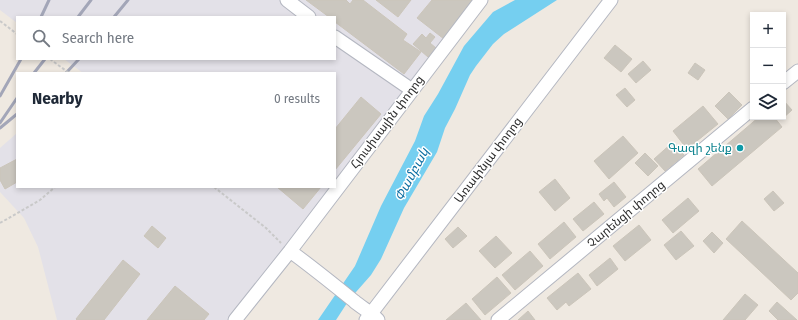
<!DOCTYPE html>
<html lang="en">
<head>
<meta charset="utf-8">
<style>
	:root { --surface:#fff; --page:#f2f2f3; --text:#1f2937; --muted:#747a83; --line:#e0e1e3 }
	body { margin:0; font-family:"Fira Sans Condensed","Noto Sans Armenian",sans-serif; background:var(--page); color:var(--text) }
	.controls { position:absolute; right:12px; top:12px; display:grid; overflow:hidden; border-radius:0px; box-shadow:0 2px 6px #0003 }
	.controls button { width:36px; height:36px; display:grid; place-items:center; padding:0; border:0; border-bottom:1px solid var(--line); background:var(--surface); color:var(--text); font:20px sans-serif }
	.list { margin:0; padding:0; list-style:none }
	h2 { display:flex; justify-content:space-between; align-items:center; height:52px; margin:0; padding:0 16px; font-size:17px }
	h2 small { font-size:13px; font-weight:400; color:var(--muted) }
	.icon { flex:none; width:22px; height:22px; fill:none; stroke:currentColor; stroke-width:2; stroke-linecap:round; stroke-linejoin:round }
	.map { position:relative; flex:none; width:798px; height:320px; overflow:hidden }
	.search { position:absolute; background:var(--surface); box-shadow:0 2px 6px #0003; left:16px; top:16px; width:320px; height:44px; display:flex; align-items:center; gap:10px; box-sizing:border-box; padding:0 14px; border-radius:0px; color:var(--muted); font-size:15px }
	.panel { position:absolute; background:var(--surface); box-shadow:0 2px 6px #0003; left:16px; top:72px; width:320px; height:116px; border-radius:0px }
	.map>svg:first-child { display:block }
</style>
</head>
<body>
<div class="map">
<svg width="798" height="320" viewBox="0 0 798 320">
	<rect width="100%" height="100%" fill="#efe9e1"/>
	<!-- industrial -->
	<path fill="#e3e1e8" d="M0 0H478L335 184V73H83L64 59H335V17H17V23L0 10Z
		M17 133V187H332L229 320H57L38 247 24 218 0 192V148Z"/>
	<!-- water -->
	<path fill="#75cff0" d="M515 0H557L504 34 493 44 476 66 470 75 455 109 445 128 437 152 404 208 381 259 371 275 349 300 336 320H318L355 266 381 206 415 141 424 116 438 94 464 46 493 12Z"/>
	<!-- building -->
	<path fill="#cbc7bf" stroke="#cbc5ba" d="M306 0H346L350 4 353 0H363L407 34 403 40 421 52 404 74 335 22V17H329Z
		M376 0H411L398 17Z
		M432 0H475L444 39 417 18Z
		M430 33 435 37 430 43 436 48 428 57 413 44 422 34 426 38Z
		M615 45 632 59 621 72 604 58Z
		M643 61 651 70 636 83 628 74Z
		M695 63 705 70 698 80 688 73Z
		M625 88 635 100 627 107 616 95Z
		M729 92 742 105 728 119 715 106Z
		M361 97 381 114 335 170V129Z
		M783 100 792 110 783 118 782 117H783Z
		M703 106 718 124 687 149 673 131Z
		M759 117H774L782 127 712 186 698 169Z
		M623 136 638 153 609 179 594 161Z
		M673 142 684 155 665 171 654 159Z
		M645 153 658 166 648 176 635 163Z
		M17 159V182L5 189 0 180V168Z
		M555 179 570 198 555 211 539 192Z
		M614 182 626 197 614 207 607 198 604 201 599 194Z
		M277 187H321L303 209Z
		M773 191 784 203 774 211 764 199Z
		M688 198 699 211 673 233 662 220Z
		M594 202 604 214 583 231 573 219Z
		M742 221 798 273V293L791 300 726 239Z
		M564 222 576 237 550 259 538 244Z
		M639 225 651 240 625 261 613 246Z
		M152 226 166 238 158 248 144 236Z
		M458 227 467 236 453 248 445 239Z
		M681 231 694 246 676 260 664 245Z
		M712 232 723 243 714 253 703 241Z
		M496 236 512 253 495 268 479 251Z
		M530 251 543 266 515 290 502 275Z
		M610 258 618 269 597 286 589 275Z
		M123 260 140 274 104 320H77L76 319Z
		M578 273 591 289 569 306 566 302 557 310 547 298Z
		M497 277 511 293 485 315 472 299Z
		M175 286 209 314 204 320H147Z
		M745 294 758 305 745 320H723Z
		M777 302 797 320H778L769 311Z
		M466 303 481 320H446Z
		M528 311 535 320H518Z"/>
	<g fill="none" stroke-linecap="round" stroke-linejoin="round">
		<!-- minor casing -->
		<g stroke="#b4b7c1" stroke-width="15">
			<path id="minor" d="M287 0 309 17
				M335 37 412 90
				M783 83 798 71
				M290 251C312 267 333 284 354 301 362 308 371 312 378 320
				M235 320 290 251 481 0
				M366 320 611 0
				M498 320 753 108"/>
		</g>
		<!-- path -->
		<path stroke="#c9c9c9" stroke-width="2" stroke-dasharray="3 2" stroke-linecap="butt" d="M0 21 17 34
			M214 187 266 228 281 243
			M0 223 40 200 55 187"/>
		<!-- minor -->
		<use href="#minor" stroke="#fff" stroke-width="13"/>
		<!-- rail -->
		<path stroke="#a3a6b8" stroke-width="3" d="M41 17 49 0
			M78 17 91 0
			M114 17 128 0
			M34 73 45 59
			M66 73 79 59
			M0 96 21 59
			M0 123 17 98
			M0 128 17 114"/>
		<!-- path-bridge -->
		<path stroke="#c9c9c9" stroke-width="2" stroke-dasharray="3 2" stroke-linecap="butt" d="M50 59 69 73"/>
	</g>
	<!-- markers -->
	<circle fill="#0f9aa8" stroke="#fff" stroke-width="1.5" cx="740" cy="148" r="4"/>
	<g text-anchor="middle" stroke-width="3" stroke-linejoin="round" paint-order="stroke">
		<!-- street labels -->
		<g font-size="12" fill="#2e2e2e" stroke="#fff">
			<text transform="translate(387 122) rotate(-53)" y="4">Հյուսիսային փողոց</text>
			<text transform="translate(488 160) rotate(-53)" y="4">Առափնյա փողոց</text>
			<text transform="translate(626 214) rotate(-40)" y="4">Չարենցի փողոց</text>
		</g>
		<!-- culture labels -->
		<g font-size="12" fill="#0d838f" stroke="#fff" text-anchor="end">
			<text x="732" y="152">Գազի շենք</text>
		</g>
		<!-- water labels -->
		<g font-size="13" font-style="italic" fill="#0d6fa3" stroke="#fff">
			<text transform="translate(411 174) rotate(-62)" y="5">Փամբակ</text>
		</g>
	</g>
</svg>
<div class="controls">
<button>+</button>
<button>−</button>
<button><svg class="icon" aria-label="layers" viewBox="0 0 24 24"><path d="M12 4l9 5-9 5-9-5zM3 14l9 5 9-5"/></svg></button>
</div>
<div class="search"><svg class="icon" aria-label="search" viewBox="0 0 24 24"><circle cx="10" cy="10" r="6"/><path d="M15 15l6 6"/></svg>Search here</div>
<section class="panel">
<h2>Nearby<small>0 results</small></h2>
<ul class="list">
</ul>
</section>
</div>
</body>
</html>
